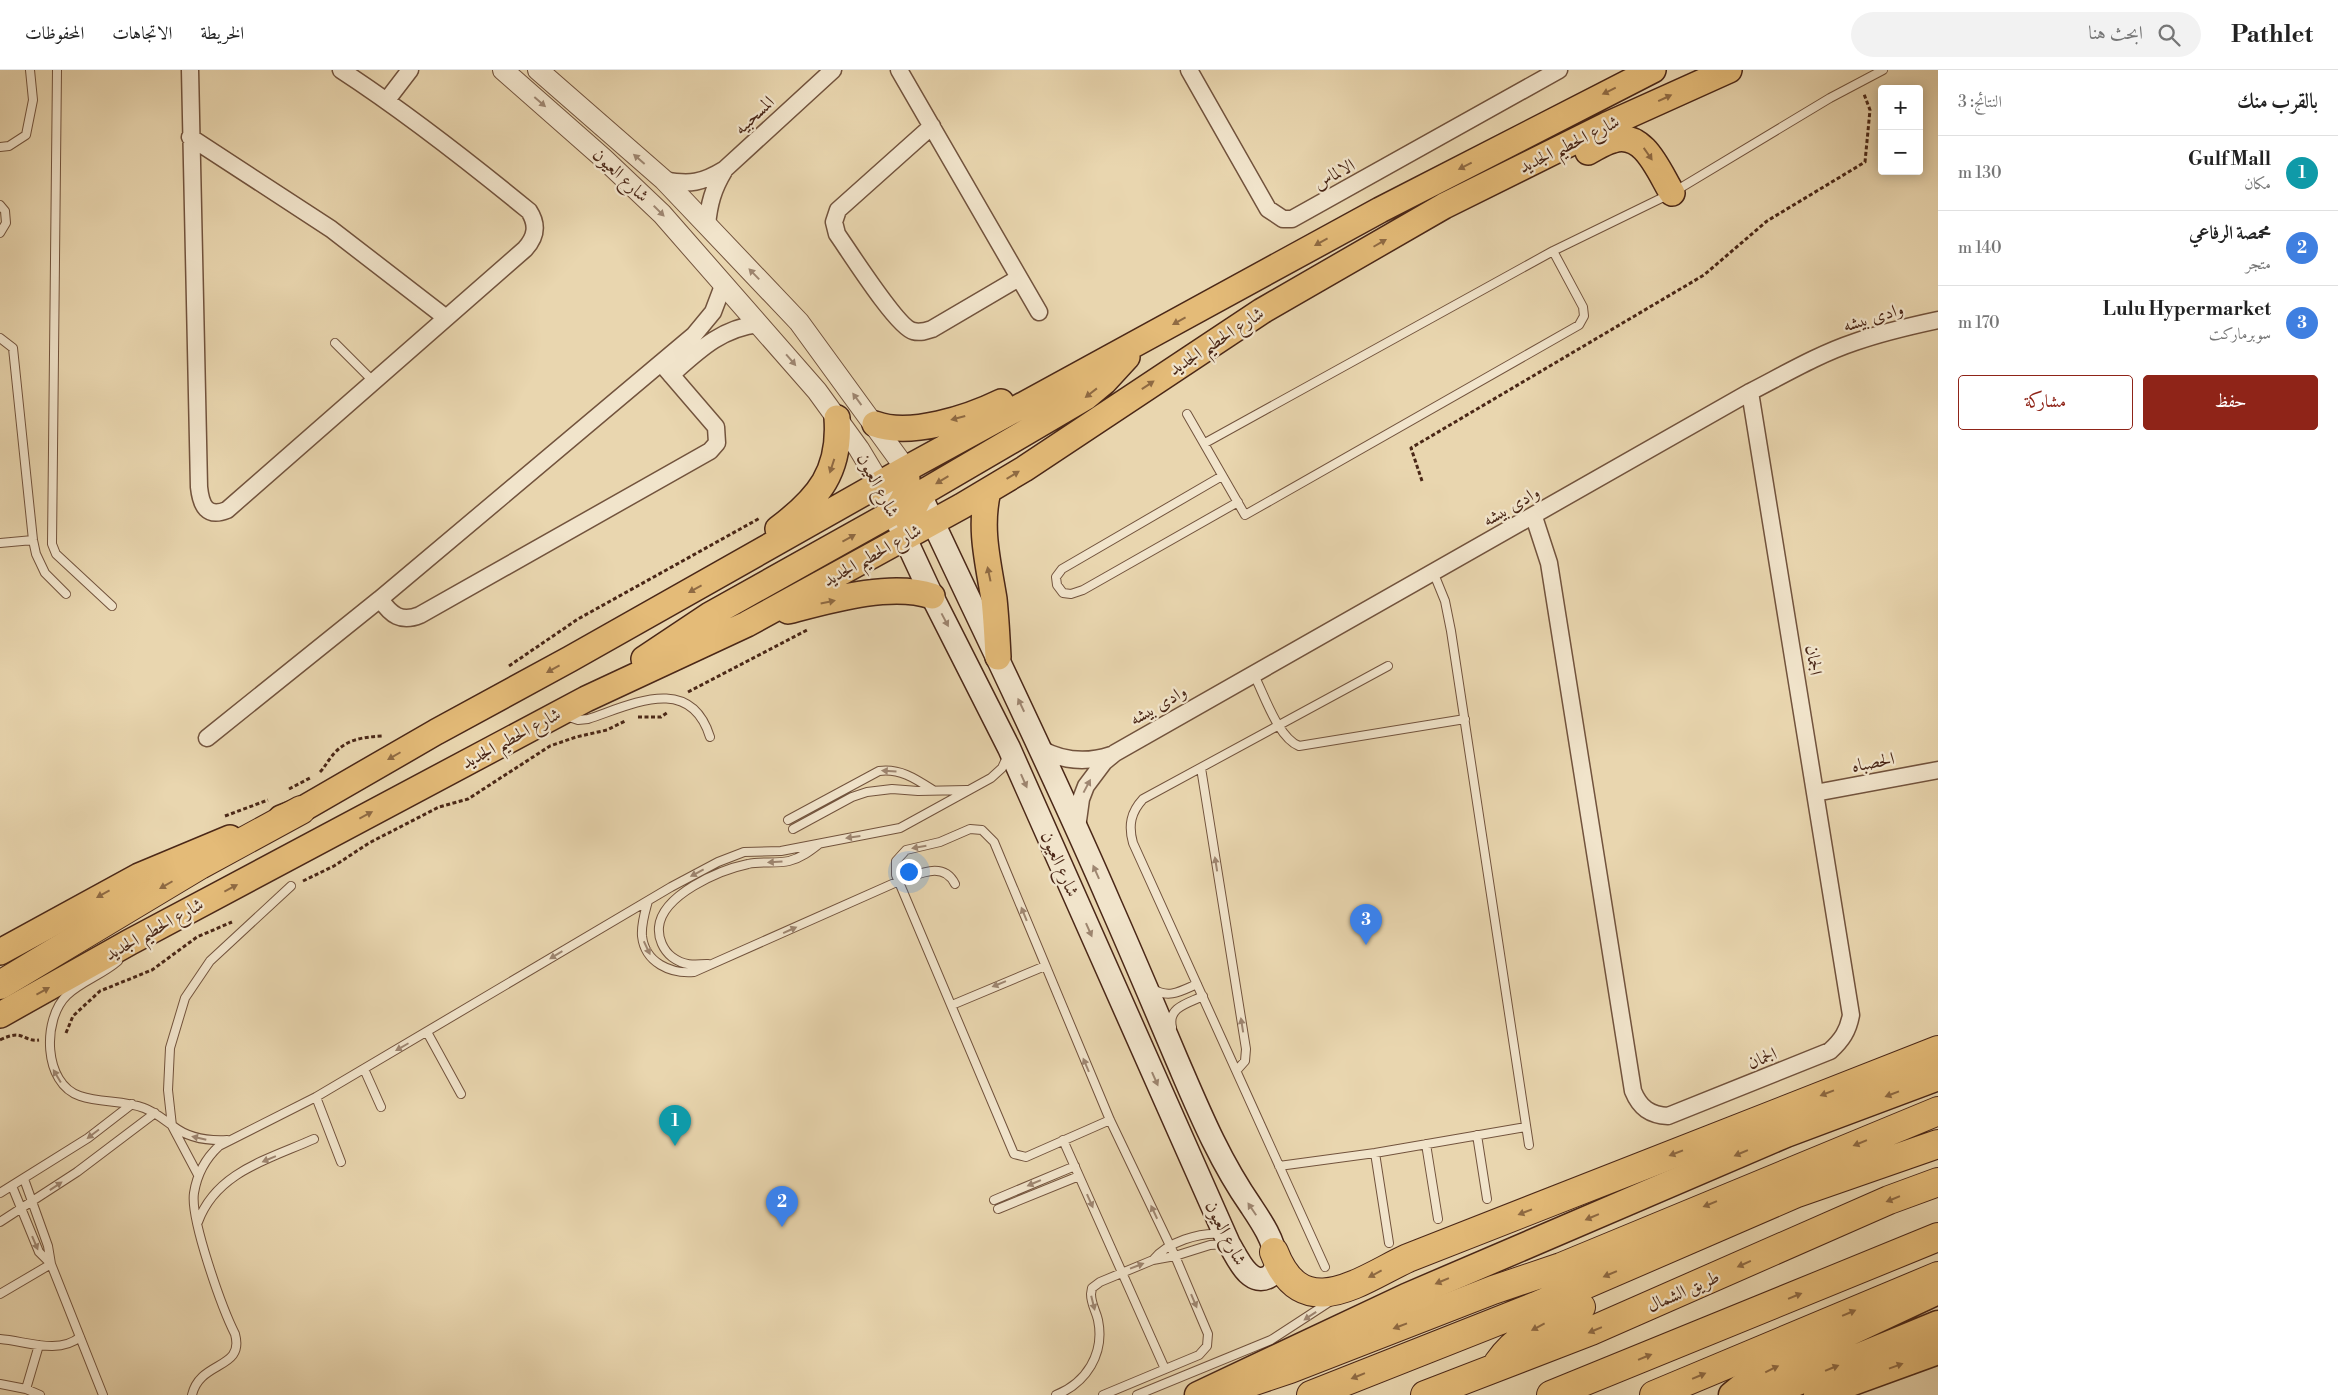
<!DOCTYPE html>
<html lang="ar">
<head>
<meta charset="utf-8">
<style>
	:root { --surface:#fff; --page:#f2f2f2; --text:#222; --muted:#767676; --line:#e0e0e0; --accent:#8f2418 }
	body { margin:0; font-family:"Libre Bodoni",Amiri,serif; background:var(--page); color:var(--text); direction:rtl }
	.controls { position:absolute; right:15px; top:15px; display:grid; overflow:hidden; border-radius:5px; box-shadow:0 2px 12px #0003 }
	.controls button { width:45px; height:45px; display:grid; place-items:center; padding:0; border:0; border-bottom:1px solid var(--line); background:var(--surface); color:var(--text); font:25px sans-serif }
	.you { position:absolute; left:908px; top:801px; width:18px; height:18px; margin:-12px; border:4px solid #fff; border-radius:50%; background:#1a73e8; box-shadow:0 0 0 8px #1a73e833 }
	.badge { display:grid; place-items:center; width:32px; height:32px; border-radius:50%; background:var(--accent); color:#fff; font-size:16px; font-weight:700 }
	.pin { position:absolute; translate:-50% -41px; filter:drop-shadow(0 1px 2px #0008) }
	.pin::after { content:''; position:absolute; top:26px; width:18px; height:15px; background:inherit; clip-path:polygon(0 0,100% 0,50% 100%) }
	.list { margin:0; padding:0; list-style:none }
	h2 { display:flex; justify-content:space-between; align-items:center; height:65px; margin:0; padding:0 20px; font-size:21px }
	h2 small { font-size:16px; font-weight:400; color:var(--muted) }
	.list li { display:grid; grid-template-columns:32px 1fr auto; gap:15px; align-items:center; box-sizing:border-box; height:75px; padding:0 20px; border-top:1px solid var(--line) }
	.list b { display:block; font-size:19px; white-space:nowrap }
	.list p { margin:0; font-size:16px; white-space:nowrap; color:var(--muted) }
	.list em { font-size:16px; font-style:normal; color:var(--muted) }
	.actions { display:flex; gap:10px; padding:15px 20px }
	.actions a { flex:1; padding:11px 0; border:1px solid var(--accent); border-radius:5px; text-align:center; font-size:18px; color:var(--accent) }
	.actions .main { background:var(--accent); color:#fff }
	.icon { flex:none; width:28px; height:28px; fill:none; stroke:currentColor; stroke-width:2; stroke-linecap:round; stroke-linejoin:round }
	.map { position:relative; flex:none; width:1938px; height:1325px; overflow:hidden; direction:ltr }
	header { display:flex; align-items:center; gap:30px; box-sizing:border-box; height:70px; padding:0 25px; background:var(--surface); border-bottom:1px solid var(--line) }
	header strong { font-size:24px }
	nav { display:flex; gap:28px; margin-inline-start:auto; font-size:18px }
	.search { width:350px; height:45px; background:var(--page); display:flex; align-items:center; gap:12px; box-sizing:border-box; padding:0 18px; border-radius:28px; color:var(--muted); font-size:19px }
	main { display:flex }
	aside { flex:1; background:var(--surface) }
	.map>svg:first-child { display:block }
</style>
</head>
<body>
<header>
<strong>Pathlet</strong>
<div class="search"><svg class="icon" aria-label="search" viewBox="0 0 24 24"><circle cx="10" cy="10" r="6"/><path d="M15 15l6 6"/></svg>ابحث هنا</div>
<nav><a>الخريطة</a><a>الاتجاهات</a><a>المحفوظات</a></nav>
</header>
<main>
<aside>
<h2>بالقرب منك<small>النتائج: 3</small></h2>
<ul class="list">
<li><span class="badge" style="background:#0f9aa8">1</span><div><b>Gulf Mall</b><p>مكان</p></div><em>130 m</em></li>
<li><span class="badge" style="background:#3f7fe0">2</span><div><b>محمصة الرفاعي</b><p>متجر</p></div><em>140 m</em></li>
<li><span class="badge" style="background:#3f7fe0">3</span><div><b>Lulu Hypermarket</b><p>سوبرماركت</p></div><em>170 m</em></li>
</ul>
<div class="actions"><a class="main">حفظ</a><a>مشاركة</a></div>
</aside>
<div class="map">
<svg width="1938" height="1325" viewBox="0 0 1938 1325">
	<rect width="100%" height="100%" fill="#e9d6af"/>
	<filter id="stains"><feTurbulence type="fractalNoise" baseFrequency=".004" numOctaves="4"/><feColorMatrix values="0 0 0 0 .2 0 0 0 0 .09 0 0 0 0 .02 0 0 0 .5 -.17"/></filter>
	<radialGradient id="worn" r=".72"><stop offset=".6" stop-color="#630" stop-opacity="0"/><stop offset="1" stop-color="#630" stop-opacity=".3"/></radialGradient>
	<g fill="none" stroke-linecap="round" stroke-linejoin="round">
		<!-- service casing -->
		<g stroke="#72533d" stroke-width="10">
			<path id="service" d="M57 0 52 474 56 484 112 536
				M0 77 9 76 26 65 33 30 30 0
				M0 135 5 141 6 153 0 163
				M0 268 13 278 33 470 36 484 45 503 66 524
				M335 273 373 311
				M1187 344 1245 445 1579 255 1584 246 1583 237 1553 181
				M1205 373 1553 181 1672 123 1830 28 1883 0
				M1222 406 1062 499 1056 507 1057 515 1063 523 1071 524 1083 520 1238 432
				M0 473 33 470
				M1434 504 1445 531 1451 561 1529 1075
				M1254 605C1264 624 1278 668 1299 676L1465 649
				M566 646 578 650 588 649C631 635 690 603 710 667
				M1201 698 1246 979 1245 991 1237 1000
				M788 750 879 701C900 698 916 709 933 720
				M793 759 852 727 867 722 892 719 918 721 967 720
				M648 831C645 842 641 854 642 866 645 893 671 904 694 902L899 811C918 805 943 790 955 814
				M118 891C102 905 82 911 67 925 42 949 43 1014 80 1026 101 1033 124 1030 144 1038 155 1042 163 1049 173 1056 188 1068 208 1071 227 1070
				M708 894C694 895 684 896 672 887 663 880 658 868 659 857 662 825 719 800 748 794 761 791 776 794 789 791 801 788 810 781 819 774
				M1153 919C1169 929 1181 921 1197 914
				M952 935 1045 896
				M1172 957C1167 937 1189 933 1203 926
				M427 962 461 1024
				M364 999 381 1037
				M316 1027 341 1092
				M1477 1065 1487 1129
				M1063 1070 1165 1299
				M1426 1074 1438 1149
				M1375 1083 1389 1173
				M1279 1096 1375 1083 1526 1057
				M198 1105 172 1056 168 1020 170 978 185 928 210 891 291 816
				M24 1109 48 1176 51 1194 103 1325
				M12 1116 39 1182 51 1194
				M0 1123 88 1068 132 1034
				M994 1130 1075 1096
				M998 1139 1079 1106
				M0 1152 77 1102 155 1043
				M198 1152C216 1102 269 1089 314 1069
				M1153 1190C1167 1172 1200 1162 1221 1164
				M1325 1197 1133 773C1128 755 1131 742 1143 729L1388 596
				M0 1224 51 1194
				M0 1269C26 1271 58 1285 80 1267
				M0 1314 26 1319 40 1325
				M26 1319 39 1275
				M192 1325C200 1290 245 1300 235 1264 222 1238 190 1149 194 1123 197 1104 205 1089 219 1076L316 1027 671 817 718 792 744 782 781 781 900 758 991 708 1002 698 1007 687
				M1056 1325C1086 1313 1105 1284 1098 1250 1096 1241 1091 1234 1091 1224L1092 1218 1100 1212 1153 1190 1175 1186 1210 1175 1226 1174
				M1103 1325 1199 1285 1207 1276 1208 1264 1175 1186 1110 1050 994 772 982 760 970 759 940 772 906 780 896 791V805L1014 1084 1026 1087 1110 1050
				M1137 1325 1271 1270 1334 1229"/>
		</g>
		<!-- minor casing -->
		<g stroke="#72533d" stroke-width="19">
			<path id="minor" d="M190 0 199 417C201 436 207 448 227 440L525 179C536 167 538 155 529 141 468 91 407 43 341 0
				M899 0 1039 242
				M1189 0 1268 139 1283 149H1292L1559 0
				M387 30 410 0
				M932 56 838 140 834 152 837 164C849 181 897 257 913 261 920 263 926 261 932 259L1019 208
				M190 67 331 159 445 247
				M664 110C690 115 702 113 725 99L833 0
				M707 155C709 134 713 119 724 101
				M671 305C698 281 721 258 759 254
				M1534 447 1549 493 1633 1021C1640 1038 1650 1045 1668 1046L1830 981C1842 970 1848 961 1851 945L1750 322
				M380 529C391 545 401 553 420 545L710 381 717 373 716 357 661 293
				M207 668 380 529 694 265 713 242 724 213
				M1041 679C1063 691 1087 693 1111 685
				M1815 723 1938 700
				M1077 758 1081 729 1086 716 1104 692 1115 683 1750 322C1785 304 1819 284 1855 272 1883 262 1910 256 1938 250"/>
		</g>
		<!-- tertiary casing -->
		<g stroke="#72533d" stroke-width="22">
			<path id="tertiary" d="M503 0 603 88 662 144 817 321 859 379 880 414
				M538 0 664 110 799 252 906 399"/>
		</g>
		<!-- secondary casing -->
		<g stroke="#4a2717" stroke-width="25">
			<path id="secondary" d="M880 414 932 526 1009 678 1229 1174C1237 1187 1250 1219 1270 1206 1275 1202 1277 1196 1276 1189 1274 1170 1261 1151 1251 1136 1219 1090 1199 1041 1177 990 1155 938 1133 886 1110 834 1052 699 987 568 925 435"/>
		</g>
		<!-- primary casing -->
		<g stroke="#4a2717" stroke-width="28">
			<path id="primary" d="M1588 82C1596 78 1604 72 1613 70 1644 60 1659 102 1672 123
				M875 354C910 367 968 348 1001 332
				M988 421C979 458 988 492 994 529 996 548 997 567 998 587
				M908 450 920 426 927 420 1086 327 1104 312 1127 287
				M778 459C819 428 841 401 837 348
				M788 541C830 530 891 512 932 526
				M644 589 710 545 894 442C906 429 909 417 906 399
				M281 748 301 740 436 662 570 589 906 399 1380 140 1653 0
				M0 882 139 806 230 768
				M0 945 130 872 586 629 747 554 962 436 1024 399 1262 241 1444 136 1607 55 1729 0"/>
		</g>
		<!-- trunk casing -->
		<g stroke="#4a2717" stroke-width="29">
			<path id="trunk" d="M1198 1325 1406 1227 1786 1064 1938 1007
				M1732 1325 1749 1311 1767 1301 1938 1221
				M1753 1325 1795 1313 1938 1254
				M1817 1325 1938 1281"/>
		</g>
		<!-- motorway casing -->
		<g stroke="#4a2717" stroke-width="30">
			<path id="motorway" d="M0 915 200 795 301 740
				M1274 1182C1303 1257 1362 1209 1408 1188L1938 980
				M1498 1293C1519 1263 1549 1252 1581 1237
				M1213 1325 1290 1299 1493 1220 1561 1197 1938 1041
				M1311 1325 1536 1236 1797 1123 1938 1074
				M1425 1325 1591 1261 1889 1130 1938 1112
				M1551 1325 1938 1167
				M1654 1325 1938 1206"/>
		</g>
		<!-- path -->
		<path stroke="#4a2717" stroke-width="3" stroke-dasharray="4 2.5" stroke-linecap="butt" d="M1422 411 1411 378 1704 205 1767 151 1865 92 1870 40 1864 24
			M509 596 578 549 760 448
			M688 622 809 559
			M638 647H661L668 642
			M320 702C324 698 326 694 329 690 343 669 362 667 384 666
			M289 719 310 708
			M225 746 268 730
			M303 811 334 796 369 773 439 737 468 729 550 676 576 667 607 660 625 651
			M66 963 73 946 100 921 152 900 197 867 232 852
			M0 970C24 958 22 972 39 970"/>
		<!-- service -->
		<use href="#service" stroke="#f1e4cb" stroke-width="8"/>
		<!-- minor -->
		<use href="#minor" stroke="#f1e4cb" stroke-width="16"/>
		<!-- tertiary -->
		<use href="#tertiary" stroke="#f1e4cb" stroke-width="20"/>
		<!-- secondary -->
		<use href="#secondary" stroke="#f1e4cb" stroke-width="22"/>
		<!-- primary -->
		<use href="#primary" stroke="#e4bb78" stroke-width="25"/>
		<!-- trunk -->
		<use href="#trunk" stroke="#e4bb78" stroke-width="26"/>
		<!-- motorway -->
		<use href="#motorway" stroke="#e4bb78" stroke-width="28"/>
	</g>
	<!-- one-way arrows -->
	<defs><path id="oneway-solid" d="M-6-.8H1V-3.2L6.5 0L1 3.2V.8H-6Z" transform="scale(1.25)"/></defs>
	<g fill="#8f6a43">
		<use href="#oneway-solid" transform="translate(1609 21) rotate(154)"/>
		<use href="#oneway-solid" transform="translate(1665 28) rotate(-25)"/>
		<use href="#oneway-solid" transform="translate(1648 84) rotate(55)"/>
		<use href="#oneway-solid" transform="translate(1465 96) rotate(153)"/>
		<use href="#oneway-solid" transform="translate(1321 172) rotate(151)"/>
		<use href="#oneway-solid" transform="translate(1380 173) rotate(-30)"/>
		<use href="#oneway-solid" transform="translate(1179 251) rotate(151)"/>
		<use href="#oneway-solid" transform="translate(1148 315) rotate(-34)"/>
		<use href="#oneway-solid" transform="translate(1091 323) rotate(142)"/>
		<use href="#oneway-solid" transform="translate(958 348) rotate(165)"/>
		<use href="#oneway-solid" transform="translate(832 396) rotate(108)"/>
		<use href="#oneway-solid" transform="translate(1013 405) rotate(-31)"/>
		<use href="#oneway-solid" transform="translate(942 410) rotate(149)"/>
		<use href="#oneway-solid" transform="translate(849 468) rotate(-29)"/>
		<use href="#oneway-solid" transform="translate(989 504) rotate(-102)"/>
		<use href="#oneway-solid" transform="translate(695 519) rotate(151)"/>
		<use href="#oneway-solid" transform="translate(828 532) rotate(-12)"/>
		<use href="#oneway-solid" transform="translate(553 599) rotate(151)"/>
		<use href="#oneway-solid" transform="translate(394 686) rotate(150)"/>
		<use href="#oneway-solid" transform="translate(366 745) rotate(-28)"/>
		<use href="#oneway-solid" transform="translate(166 815) rotate(150)"/>
		<use href="#oneway-solid" transform="translate(231 818) rotate(-28)"/>
		<use href="#oneway-solid" transform="translate(103 824) rotate(151)"/>
		<use href="#oneway-solid" transform="translate(43 921) rotate(-29)"/>
		<use href="#oneway-solid" transform="translate(1827 1023) rotate(159)"/>
		<use href="#oneway-solid" transform="translate(1892 1024) rotate(159)"/>
		<use href="#oneway-solid" transform="translate(1860 1073) rotate(158)"/>
		<use href="#oneway-solid" transform="translate(1676 1083) rotate(159)"/>
		<use href="#oneway-solid" transform="translate(1741 1083) rotate(157)"/>
		<use href="#oneway-solid" transform="translate(1893 1129) rotate(158)"/>
		<use href="#oneway-solid" transform="translate(1710 1134) rotate(158)"/>
		<use href="#oneway-solid" transform="translate(1525 1142) rotate(159)"/>
		<use href="#oneway-solid" transform="translate(1592 1147) rotate(157)"/>
		<use href="#oneway-solid" transform="translate(1744 1194) rotate(156)"/>
		<use href="#oneway-solid" transform="translate(1375 1204) rotate(152)"/>
		<use href="#oneway-solid" transform="translate(1610 1204) rotate(157)"/>
		<use href="#oneway-solid" transform="translate(1442 1211) rotate(157)"/>
		<use href="#oneway-solid" transform="translate(1795 1226) rotate(-22)"/>
		<use href="#oneway-solid" transform="translate(1849 1243) rotate(-23)"/>
		<use href="#oneway-solid" transform="translate(1400 1256) rotate(159)"/>
		<use href="#oneway-solid" transform="translate(1538 1257) rotate(152)"/>
		<use href="#oneway-solid" transform="translate(1595 1260) rotate(157)"/>
		<use href="#oneway-solid" transform="translate(1645 1287) rotate(-22)"/>
		<use href="#oneway-solid" transform="translate(1896 1296) rotate(-20)"/>
		<use href="#oneway-solid" transform="translate(1832 1298) rotate(-22)"/>
		<use href="#oneway-solid" transform="translate(1772 1299) rotate(-26)"/>
		<use href="#oneway-solid" transform="translate(1358 1306) rotate(158)"/>
		<use href="#oneway-solid" transform="translate(1699 1306) rotate(-23)"/>
	</g>
	<g fill="#9e8671">
		<use href="#oneway-solid" transform="translate(540 32) rotate(41)"/>
		<use href="#oneway-solid" transform="translate(639 89) rotate(-139)"/>
		<use href="#oneway-solid" transform="translate(659 141) rotate(45)"/>
		<use href="#oneway-solid" transform="translate(754 204) rotate(-134)"/>
		<use href="#oneway-solid" transform="translate(791 290) rotate(49)"/>
		<use href="#oneway-solid" transform="translate(857 329) rotate(-126)"/>
		<use href="#oneway-solid" transform="translate(945 550) rotate(62)"/>
		<use href="#oneway-solid" transform="translate(1021 635) rotate(-115)"/>
		<use href="#oneway-solid" transform="translate(889 701) rotate(-177)"/>
		<use href="#oneway-solid" transform="translate(1024 711) rotate(66)"/>
		<use href="#oneway-solid" transform="translate(1087 716) rotate(-62)"/>
		<use href="#oneway-solid" transform="translate(853 767) rotate(172)"/>
		<use href="#oneway-solid" transform="translate(919 777) rotate(170)"/>
		<use href="#oneway-solid" transform="translate(775 792) rotate(177)"/>
		<use href="#oneway-solid" transform="translate(1216 794) rotate(-99)"/>
		<use href="#oneway-solid" transform="translate(1096 802) rotate(-114)"/>
		<use href="#oneway-solid" transform="translate(697 803) rotate(152)"/>
		<use href="#oneway-solid" transform="translate(1024 844) rotate(-112)"/>
		<use href="#oneway-solid" transform="translate(790 860) rotate(-24)"/>
		<use href="#oneway-solid" transform="translate(1089 860) rotate(66)"/>
		<use href="#oneway-solid" transform="translate(647 878) rotate(65)"/>
		<use href="#oneway-solid" transform="translate(556 885) rotate(149)"/>
		<use href="#oneway-solid" transform="translate(999 914) rotate(158)"/>
		<use href="#oneway-solid" transform="translate(1242 955) rotate(-99)"/>
		<use href="#oneway-solid" transform="translate(402 977) rotate(150)"/>
		<use href="#oneway-solid" transform="translate(1086 995) rotate(-113)"/>
		<use href="#oneway-solid" transform="translate(57 1006) rotate(-121)"/>
		<use href="#oneway-solid" transform="translate(1155 1009) rotate(66)"/>
		<use href="#oneway-solid" transform="translate(93 1064) rotate(143)"/>
		<use href="#oneway-solid" transform="translate(199 1068) rotate(-167)"/>
		<use href="#oneway-solid" transform="translate(269 1089) rotate(157)"/>
		<use href="#oneway-solid" transform="translate(1034 1113) rotate(157)"/>
		<use href="#oneway-solid" transform="translate(56 1116) rotate(-34)"/>
		<use href="#oneway-solid" transform="translate(1090 1131) rotate(66)"/>
		<use href="#oneway-solid" transform="translate(1252 1139) rotate(-124)"/>
		<use href="#oneway-solid" transform="translate(1154 1142) rotate(-115)"/>
		<use href="#oneway-solid" transform="translate(35 1173) rotate(67)"/>
		<use href="#oneway-solid" transform="translate(1137 1196) rotate(-21)"/>
		<use href="#oneway-solid" transform="translate(1194 1231) rotate(67)"/>
		<use href="#oneway-solid" transform="translate(1093 1233) rotate(76)"/>
		<use href="#oneway-solid" transform="translate(1310 1246) rotate(146)"/>
	</g>
	<g text-anchor="middle" stroke-width="4.5" stroke-linejoin="round" paint-order="stroke">
		<!-- street labels -->
		<g font-size="18" fill="#4a2717" stroke="#f1e4cb">
			<text transform="translate(754 45) rotate(-43)" y="6">المسحبيه</text>
			<text transform="translate(1569 74) rotate(-26)" y="6">شارع الحطيم الجديد</text>
			<text transform="translate(1334 104) rotate(-29)" y="6">الالماس</text>
			<text transform="translate(621 105) rotate(43)" y="6">شارع العيون</text>
			<text transform="translate(1873 247) rotate(-17)" y="6">وادى بيشه</text>
			<text transform="translate(1216 271) rotate(-33)" y="6">شارع الحطيم الجديد</text>
			<text transform="translate(878 415) rotate(62)" y="6">شارع العيون</text>
			<text transform="translate(1511 436) rotate(-30)" y="6">وادى بيشه</text>
			<text transform="translate(872 485) rotate(-29)" y="6">شارع الحطيم الجديد</text>
			<text transform="translate(1814 590) rotate(81)" y="6">الجمان</text>
			<text transform="translate(1158 635) rotate(-30)" y="6">وادى بيشه</text>
			<text transform="translate(511 668) rotate(-28)" y="6">شارع الحطيم الجديد</text>
			<text transform="translate(1873 692) rotate(-11)" y="6">الحصباه</text>
			<text transform="translate(1060 794) rotate(66)" y="6">شارع العيون</text>
			<text transform="translate(154 859) rotate(-29)" y="6">شارع الحطيم الجديد</text>
			<text transform="translate(1762 988) rotate(-22)" y="6">الجمان</text>
			<text transform="translate(1226 1163) rotate(63)" y="6">شارع العيون</text>
			<text transform="translate(1683 1221) rotate(-24)" y="6">طريق الشمال</text>
		</g>
	</g>
	<rect width="100%" height="100%" filter="url(#stains)"/>
	<rect width="100%" height="100%" fill="url(#worn)"/>
</svg>
<div class="controls">
<button>+</button>
<button>−</button>
</div>
<div class="you"></div>
<div class="pin badge" style="left:675px;top:1076px;background:#0f9aa8">1</div>
<div class="pin badge" style="left:782px;top:1157px;background:#3f7fe0">2</div>
<div class="pin badge" style="left:1366px;top:875px;background:#3f7fe0">3</div>
</div>
</main>
</body>
</html>
